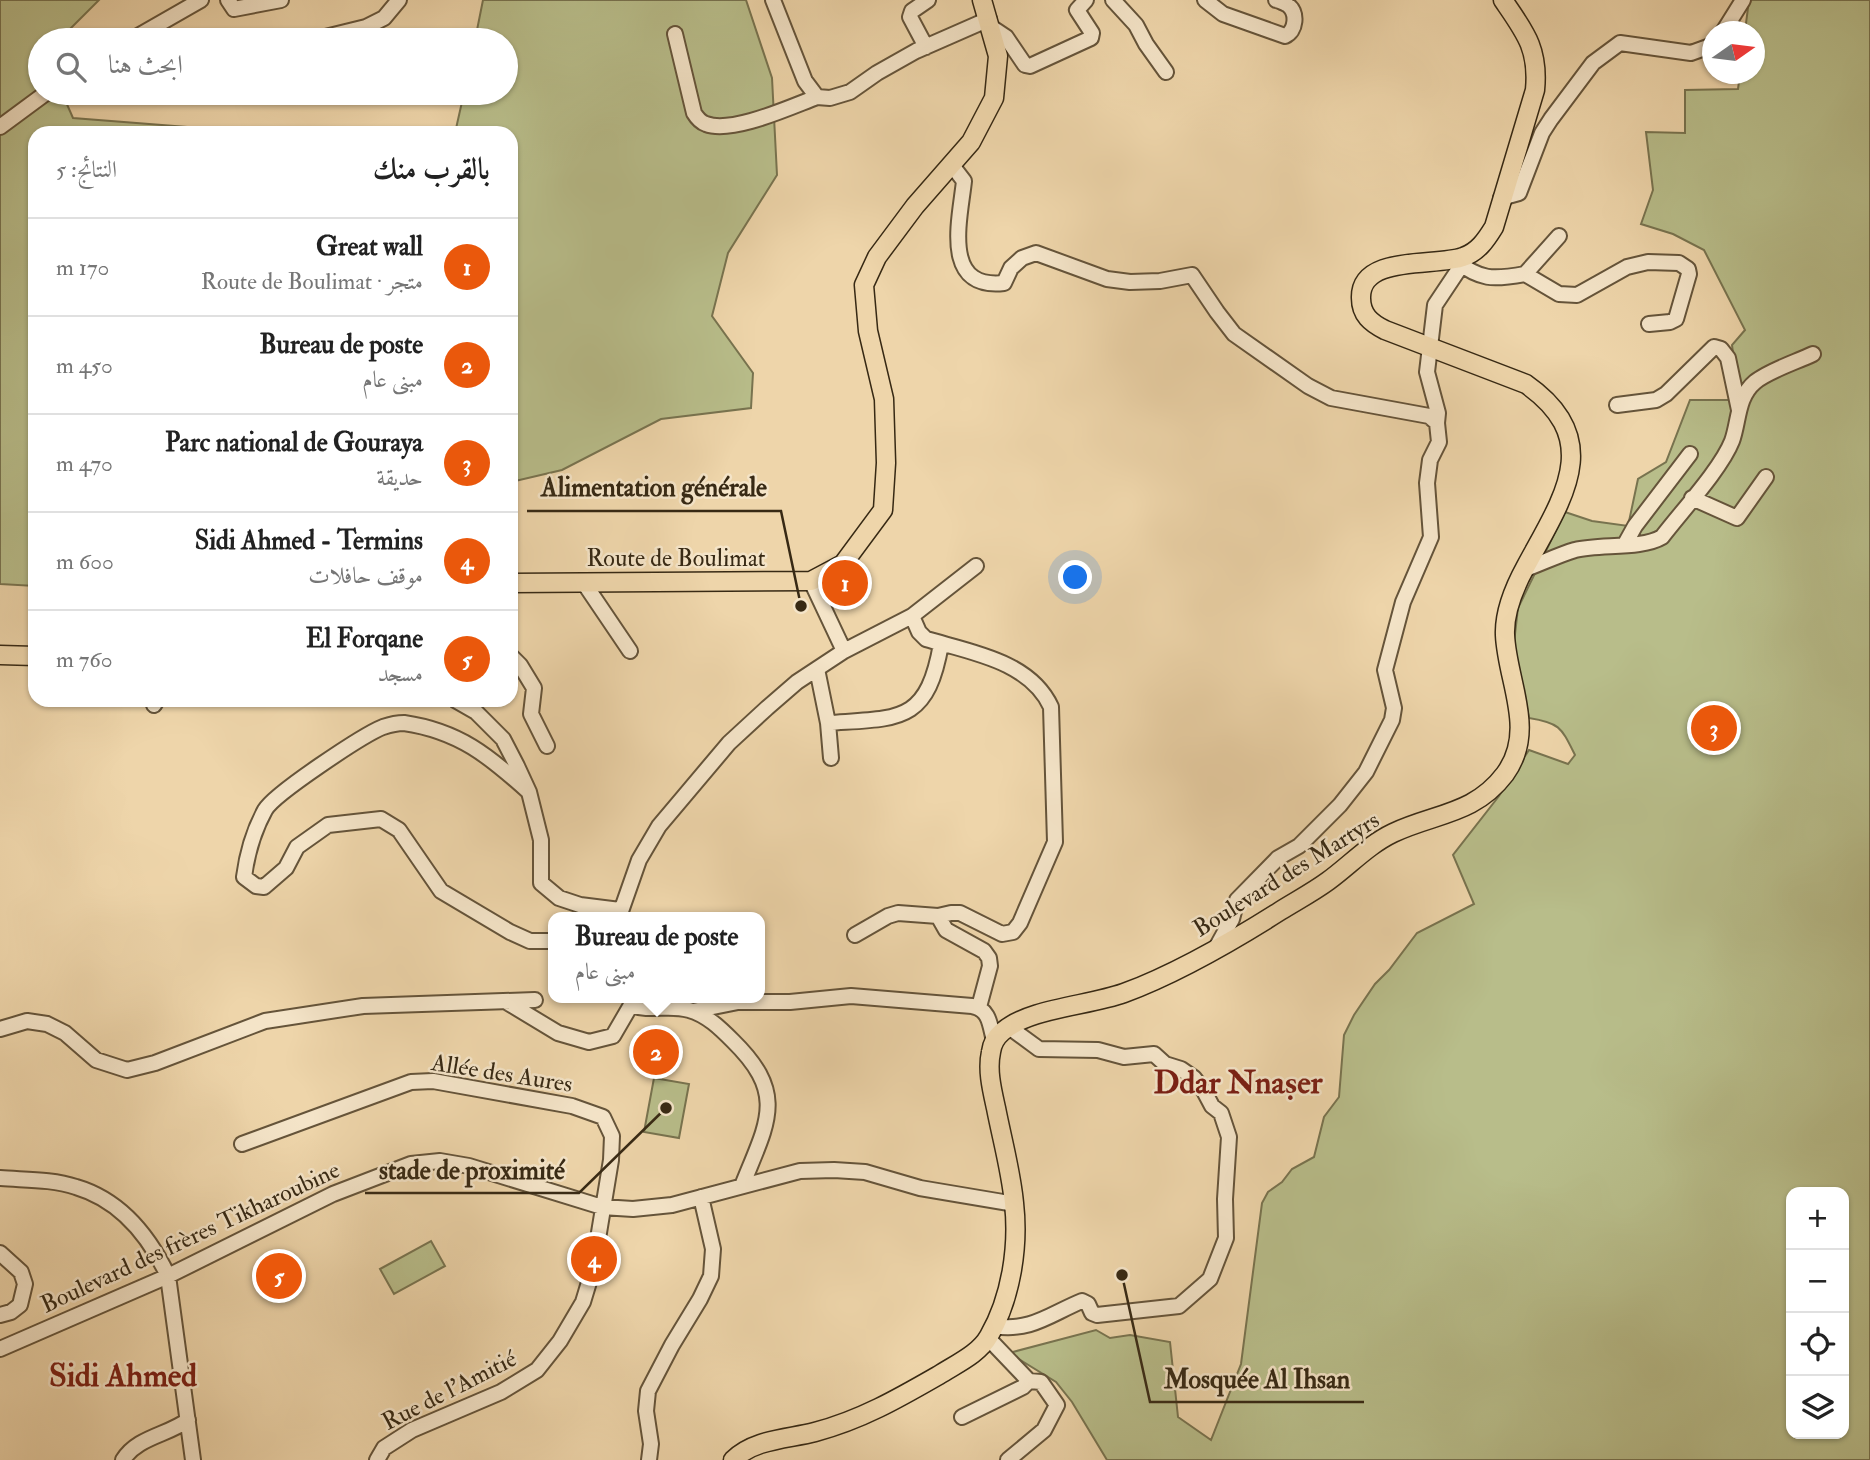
<!DOCTYPE html>
<html lang="ar">
<head>
<meta charset="utf-8">
<style>
	:root { --surface:#fff; --page:#f6f6f6; --text:#222; --muted:#767676; --line:#e0e0e0; --accent:#ea580c }
	body { margin:0; font-family:"IM FELL Double Pica",Amiri,serif; background:var(--page); color:var(--text); direction:rtl }
	.controls { position:absolute; right:21px; bottom:21px; display:grid; overflow:hidden; border-radius:14px; box-shadow:0 2px 5px #0004 }
	.controls button { width:63px; height:63px; display:grid; place-items:center; padding:0; border:0; border-bottom:2px solid var(--line); background:var(--surface); color:var(--text); font:35px sans-serif }
	.compass { position:absolute; left:1702px; top:21px; width:63px; height:63px; border-radius:50%; background:var(--surface); box-shadow:0 2px 5px #0004; rotate:76deg }
	.you { position:absolute; left:1076px; top:578px; width:24px; height:24px; margin:-18px; border:5px solid #fff; border-radius:50%; background:#1a73e8; box-shadow:0 0 0 10px #1a73e833 }
	.badge { display:grid; place-items:center; width:46px; height:46px; border-radius:50%; background:var(--accent); color:#fff; font-size:23px; font-weight:700 }
	.pin { position:absolute; translate:-50% -50%; border:4px solid #fff; box-shadow:0 2px 7px #0006 }
	.popup { position:absolute; left:548px; top:912px; width:217px; height:91px; box-sizing:border-box; display:grid; place-content:center; border-radius:14px; background:var(--surface); filter:drop-shadow(0 2px 5px #0005); font-size:23px; white-space:nowrap; color:var(--muted) }
	.popup b { font-size:26px; color:var(--text) }
	.popup::after { content:''; position:absolute; left:50%; top:100%; margin-left:-14px; border:14px solid transparent; border-top-color:var(--surface) }
	.list { margin:0; padding:0; list-style:none }
	h2 { display:flex; justify-content:space-between; align-items:center; height:91px; margin:0; padding:0 28px; font-size:30px }
	h2 small { font-size:23px; font-weight:400; color:var(--muted) }
	.list li { display:grid; grid-template-columns:46px 1fr auto; gap:21px; align-items:center; box-sizing:border-box; height:98px; padding:0 28px; border-top:2px solid var(--line) }
	.list b { display:block; font-size:26px; white-space:nowrap }
	.list p { margin:0; font-size:23px; white-space:nowrap; color:var(--muted) }
	.list em { font-size:23px; font-style:normal; color:var(--muted) }
	.icon { flex:none; width:38px; height:38px; fill:none; stroke:currentColor; stroke-width:2; stroke-linecap:round; stroke-linejoin:round }
	.map { position:relative; flex:none; width:1870px; height:1460px; overflow:hidden; direction:ltr }
	.search { position:absolute; background:var(--surface); box-shadow:0 2px 5px #0004; left:28px; top:28px; width:490px; height:77px; display:flex; align-items:center; gap:18px; box-sizing:border-box; padding:0 24px; border-radius:38px; color:var(--muted); font-size:26px }
	.panel { position:absolute; background:var(--surface); box-shadow:0 2px 5px #0004; left:28px; top:126px; width:490px; height:581px; border-radius:21px; direction:rtl }
	.map>svg:first-child { display:block }
</style>
</head>
<body>
<div class="map">
<svg width="1870" height="1460" viewBox="0 0 1870 1460">
	<rect width="100%" height="100%" fill="#eed5aa"/>
	<filter id="stains"><feTurbulence type="fractalNoise" baseFrequency=".00286" numOctaves="4"/><feColorMatrix values="0 0 0 0 .2 0 0 0 0 .09 0 0 0 0 .02 0 0 0 .5 -.17"/></filter>
	<radialGradient id="worn" r=".72"><stop offset=".6" stop-color="#630" stop-opacity="0"/><stop offset="1" stop-color="#630" stop-opacity=".3"/></radialGradient>
	<!-- green -->
	<path fill="#b8bd8a" stroke="#78734f" stroke-width="2" fill-rule="evenodd" d="M0 0H99L59 40H40V93H62L73 118 200 128 220 133H35V586L0 584Z
		M483 0H746L772 78 777 175 728 253 712 316 753 373 751 408 661 419 562 470 511 482V133H455L464 93H506V40H475Z
		M1749 0H1870V1460H1107L1072 1402 1056 1382 1009 1353 1096 1330 1110 1338 1130 1335 1170 1342 1178 1417 1211 1440 1241 1364 1262 1203 1268 1192 1282 1182 1292 1169 1314 1157 1324 1117 1339 1097 1344 1035 1354 1015 1375 984 1389 970 1417 933 1474 904 1453 855 1499 796 1529 750 1568 764 1575 755C1561 727 1560 723 1529 718L1514 643 1518 608 1565 512 1592 521 1628 526 1638 479 1666 462 1690 400H1739L1732 345 1745 330 1704 250 1673 234 1641 224 1653 190 1646 132 1685 133V90L1738 89 1740 74H1755V32L1745 31ZM1791 1192H1844V1434H1791Z
		M654 1078 689 1084 679 1138 644 1132Z
		M431 1241 445 1266 394 1294 380 1269Z"/>
	<g fill="none" stroke-linecap="round" stroke-linejoin="round">
		<!-- minor casing -->
		<g stroke="#65543a" stroke-width="18">
			<path id="minor" d="M228 0 234 9 281 0
				M773 0 805 81 817 97 830 98 850 92 877 73 916 51 989 19
				M1113 0 1136 25 1146 44 1166 72
				M1205 0 1223 14 1285 36C1296 31 1298 13 1288 5 1287 4 1277 0 1276 0
				M991 27 1006 37 1025 65 1030 66 1091 38 1092 33 1077 10 1086 0
				M1723 32 1743 0
				M675 34 694 113C697 118 700 122 706 124 732 134 790 107 817 97
				M131 40 201 0
				M313 40 366 27 384 18 399 0
				M926 47 910 17 912 11 928 0
				M0 127 46 93
				M951 164 964 181C960 219 941 290 1004 283L1011 268 1022 258 1036 253 1107 279 1130 282 1160 281 1192 275 1217 312 1234 334 1308 386 1331 398 1429 416 1437 423 1439 442 1430 460 1427 483 1431 537 1403 602 1385 670 1394 708 1392 720 1366 772 1340 805 1299 846 1278 858 1237 900 1232 919 1216 948
				M1501 198 1519 193 1542 133 1551 119 1593 63 1620 43 1691 53 1713 45
				M1454 260C1481 280 1492 280 1525 274L1559 294 1577 295 1627 267 1648 262 1679 263 1688 269 1689 274 1676 319 1670 322 1649 324
				M1525 274 1559 236
				M1617 405 1656 400 1666 394 1714 347 1721 349 1728 358 1739 410
				M1437 423 1438 413 1427 372 1435 305 1461 266
				M1692 498 1737 518 1766 477
				M1625 544 1635 526 1690 454
				M1523 570C1540 564 1558 555 1575 550 1600 544 1642 549 1662 537 1681 512 1721 469 1732 441 1739 422 1737 397 1755 382 1768 371 1796 362 1813 354
				M584 583 630 651
				M844 651 912 616 976 566
				M511 656 520 665 534 688 531 714 547 746
				M817 669 828 723 831 758
				M455 700 476 712 503 739 517 766 529 792 541 840V883L559 898 580 905 620 910
				M154 705 157 700
				M828 723C899 718 927 724 941 644
				M529 792C489 756 459 731 404 723 398 723 389 725 383 727 363 735 274 794 265 810 254 830 247 854 244 877L256 886 264 887 286 868 297 847 328 825 381 819 399 830 441 891 510 932 530 941H553
				M938 916 946 930 984 951 989 958 990 966 979 1007
				M619 917 639 860 659 826 686 794 729 743 767 708 797 682 844 651 811 581
				M855 935 888 916 898 913 938 916 951 913H960L1002 934 1013 932 1020 923 1055 842 1051 707C1030 661 970 652 926 639L919 632 912 616
				M505 1001 558 1033 589 1042 613 1036 631 1005 630 998
				M631 1005C651 1012 669 1004 689 1010 707 1015 720 1028 733 1041 788 1095 767 1123 742 1186
				M693 1011 738 1002H790L851 996 972 1006C990 1009 990 1026 994 1041
				M0 1029 27 1021 47 1024 65 1033 96 1060 127 1070 155 1063 265 1021 363 1006 535 1000
				M242 1144 411 1082 433 1081 572 1106 603 1117 612 1136 611 1160 593 1269 583 1302 560 1341 537 1370 501 1392 412 1430 384 1448 377 1460
				M0 1178C25 1180 52 1179 76 1187 120 1200 149 1236 168 1276L193 1460
				M0 1253 21 1272 25 1284 20 1305 11 1312 0 1315
				M994 1326C1031 1332 1050 1314 1082 1301L1088 1304 1092 1313 1097 1315 1179 1306 1210 1279 1226 1238 1225 1199 1229 1137 1221 1113 1212 1106 1204 1091 1194 1078 1181 1069 1165 1064 1154 1054 1124 1057 1098 1050 1039 1049 1009 1027
				M988 1338 1029 1381 1041 1382 1057 1405 1044 1430 1008 1460
				M0 1349 168 1276 333 1194 411 1164 440 1161 469 1166 602 1207 633 1209 672 1205 800 1171 834 1170 865 1172 920 1188 1015 1204
				M962 1417 1023 1387 1029 1381
				M123 1460C137 1437 168 1435 188 1420
				M649 1460 651 1444 646 1411 648 1391 672 1345 700 1299 711 1276 713 1249 701 1197"/>
		</g>
		<!-- major casing -->
		<g stroke="#372914" stroke-width="21">
			<path id="major" d="M511 583 811 581 843 564 883 510 886 463 884 399 868 331 864 285 877 257 915 206 971 142 994 98 998 56 982 0
				M0 655 35 656
				M733 1460C754 1439 788 1439 815 1432 861 1420 899 1398 939 1375 956 1364 979 1354 989 1336 1011 1298 1019 1247 1014 1203 1011 1171 1002 1139 996 1108 992 1090 987 1070 991 1052 992 1044 996 1037 1002 1032 1029 1008 1088 1006 1124 993 1178 973 1231 942 1280 911 1296 901 1313 892 1328 881 1350 865 1368 845 1393 833 1435 813 1474 815 1505 774 1537 730 1507 682 1505 635 1504 611 1515 586 1526 566 1562 499 1606 440 1526 384L1385 330C1371 323 1361 315 1361 298 1360 254 1436 267 1463 257 1478 252 1486 240 1494 227L1535 90C1539 49 1525 32 1503 0"/>
		</g>
		<!-- minor -->
		<use href="#minor" stroke="#f4e4c8" stroke-width="14"/>
		<!-- major -->
		<use href="#major" stroke="#eed5aa" stroke-width="18"/>
	</g>
	<g text-anchor="middle" stroke-width="5" stroke-linejoin="round" paint-order="stroke">
		<!-- street labels -->
		<g font-size="24" fill="#372914" stroke="#f4e4c8">
			<text x="676" y="566">Route de Boulimat</text>
			<text transform="translate(1286 874) rotate(-32)" y="8">Boulevard des Martyrs</text>
			<text transform="translate(502 1073) rotate(9)" y="8">Allée des Aures</text>
			<text transform="translate(190 1237) rotate(-25)" y="8">Boulevard des frères Tikharoubine</text>
			<text transform="translate(449 1390) rotate(-27)" y="8">Rue de l'Amitié</text>
		</g>
		<!-- district labels -->
		<g font-size="32" font-weight="bold" fill="#7a1f14" stroke="#f4e4c8">
			<text x="1238" y="1093">Ddar Nnaṣer</text>
			<text x="123" y="1386">Sidi Ahmed</text>
		</g>
	</g>
	<!-- callouts -->
	<path fill="none" stroke="#372914" stroke-width="2.5" d="M801 606L781 511H527M666 1108L579 1193H365M1122 1275L1150 1402H1364"/>
	<g fill="#372914" stroke="#f4e4c8" stroke-width="2.5">
		<circle cx="801" cy="606" r="7"/>
		<circle cx="666" cy="1108" r="7"/>
		<circle cx="1122" cy="1275" r="7"/>
	</g>
	<g font-size="26" text-anchor="middle" font-weight="bold" fill="#372914" stroke="#f4e4c8" stroke-width="5" stroke-linejoin="round" paint-order="stroke">
		<text x="654" y="496">Alimentation générale</text>
		<text x="472" y="1179">stade de proximité</text>
		<text x="1257" y="1388">Mosquée Al Ihsan</text>
	</g>
	<rect width="100%" height="100%" filter="url(#stains)"/>
	<rect width="100%" height="100%" fill="url(#worn)"/>
</svg>
<div class="controls">
<button>+</button>
<button>−</button>
<button><svg class="icon" aria-label="locate" viewBox="0 0 24 24"><circle cx="12" cy="12" r="6"/><path d="M12 2v4M12 18v4M2 12h4M18 12h4"/></svg></button>
<button><svg class="icon" aria-label="layers" viewBox="0 0 24 24"><path d="M12 4l9 5-9 5-9-5zM3 14l9 5 9-5"/></svg></button>
</div>
<svg class="compass" viewBox="-18 -18 36 36"><path d="M0-13l5 13h-10z" fill="#e53935"/><path d="M0 13l5-13h-10z" fill="#767676"/></svg>
<div class="you"></div>
<div class="pin badge" style="left:845px;top:583px">1</div>
<div class="pin badge" style="left:656px;top:1052px">2</div>
<div class="popup"><b>Bureau de poste</b>مبنى عام</div>
<div class="pin badge" style="left:1714px;top:728px">3</div>
<div class="pin badge" style="left:594px;top:1259px">4</div>
<div class="pin badge" style="left:279px;top:1276px">5</div>
<div class="search"><svg class="icon" aria-label="search" viewBox="0 0 24 24"><circle cx="10" cy="10" r="6"/><path d="M15 15l6 6"/></svg>ابحث هنا</div>
<section class="panel">
<h2>بالقرب منك<small>النتائج: 5</small></h2>
<ul class="list">
<li><span class="badge">1</span><div><b>Great wall</b><p>متجر · Route de Boulimat</p></div><em>170 m</em></li>
<li><span class="badge">2</span><div><b>Bureau de poste</b><p>مبنى عام</p></div><em>450 m</em></li>
<li><span class="badge">3</span><div><b>Parc national de Gouraya</b><p>حديقة</p></div><em>470 m</em></li>
<li><span class="badge">4</span><div><b>Sidi Ahmed - Termins</b><p>موقف حافلات</p></div><em>600 m</em></li>
<li><span class="badge">5</span><div><b>El Forqane</b><p>مسجد</p></div><em>760 m</em></li>
</ul>
</section>
</div>
</body>
</html>
